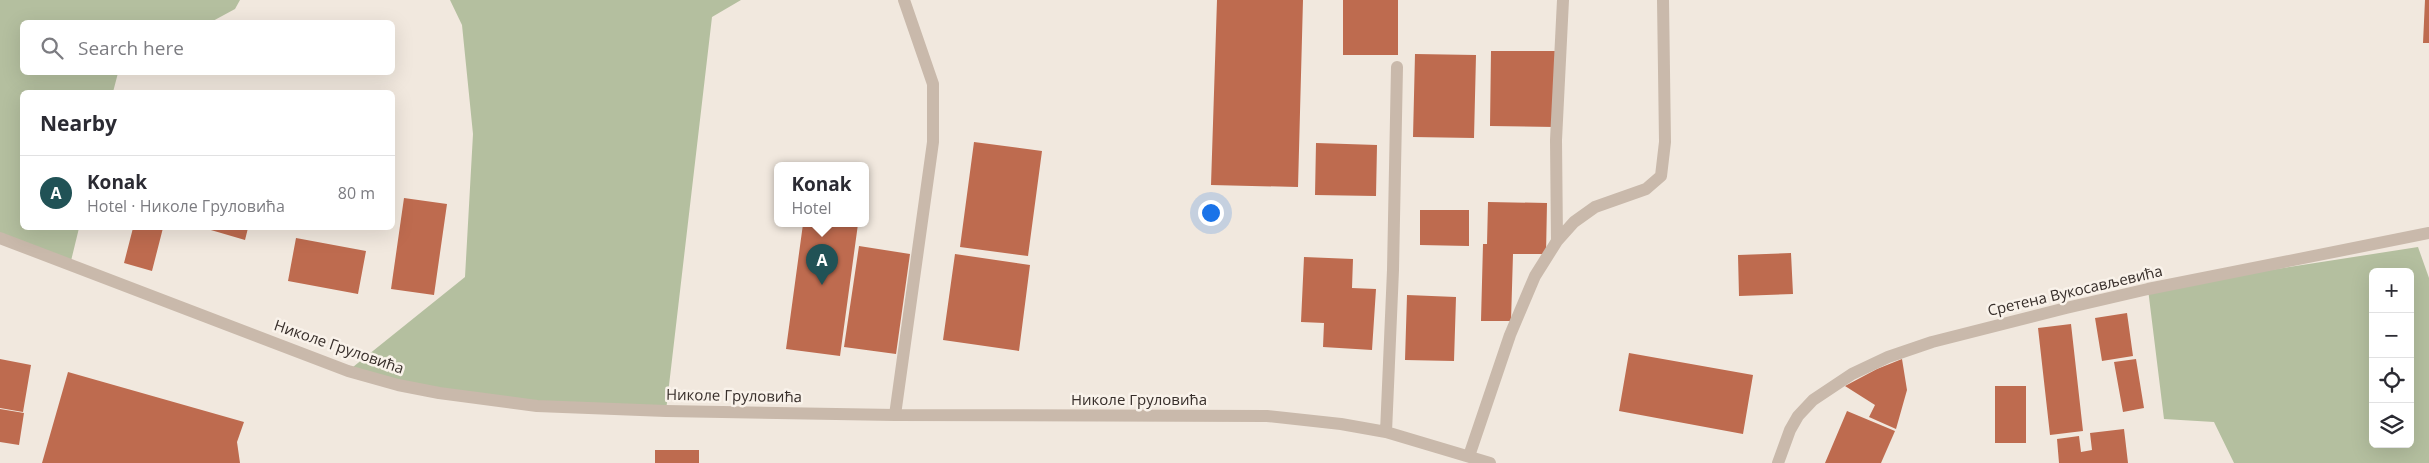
<!DOCTYPE html>
<html lang="en">
<head>
<meta charset="utf-8">
<style>
	:root { --surface:#fff; --page:#f7f7f7; --text:#2b2b33; --muted:#7c7c81; --line:#e1e1e2; --accent:#215256 }
	body { margin:0; font-family:"Open Sans",sans-serif; background:var(--page); color:var(--text) }
	.controls { position:absolute; right:15px; bottom:15px; display:grid; overflow:hidden; border-radius:8px; box-shadow:0 5px 20px #0002 }
	.controls button { width:45px; height:45px; display:grid; place-items:center; padding:0; border:0; border-bottom:1px solid var(--line); background:var(--surface); color:var(--text); font:25px sans-serif }
	.you { position:absolute; left:1210px; top:212px; width:18px; height:18px; margin:-12px; border:4px solid #fff; border-radius:50%; background:#1a73e8; box-shadow:0 0 0 8px #1a73e833 }
	.badge { display:grid; place-items:center; width:32px; height:32px; border-radius:50%; background:var(--accent); color:#fff; font-size:16px; font-weight:700 }
	.pin { position:absolute; translate:-50% -41px; filter:drop-shadow(0 1px 2px #0008) }
	.pin::after { content:''; position:absolute; top:26px; width:18px; height:15px; background:inherit; clip-path:polygon(0 0,100% 0,50% 100%) }
	.popup { position:absolute; left:774px; top:162px; width:95px; height:65px; box-sizing:border-box; display:grid; place-content:center; border-radius:8px; background:var(--surface); filter:drop-shadow(0 1px 4px #0005); font-size:16px; white-space:nowrap; color:var(--muted) }
	.popup b { font-size:19px; color:var(--text) }
	.popup::after { content:''; position:absolute; left:50%; top:100%; margin-left:-10px; border:10px solid transparent; border-top-color:var(--surface) }
	.list { margin:0; padding:0; list-style:none }
	h2 { display:flex; justify-content:space-between; align-items:center; height:65px; margin:0; padding:0 20px; font-size:21px }
	h2 small { font-size:16px; font-weight:400; color:var(--muted) }
	.list li { display:grid; grid-template-columns:32px 1fr auto; gap:15px; align-items:center; box-sizing:border-box; height:75px; padding:0 20px; border-top:1px solid var(--line) }
	.list b { display:block; font-size:19px; white-space:nowrap }
	.list p { margin:0; font-size:16px; white-space:nowrap; color:var(--muted) }
	.list em { font-size:16px; font-style:normal; color:var(--muted) }
	.icon { flex:none; width:28px; height:28px; fill:none; stroke:currentColor; stroke-width:2; stroke-linecap:round; stroke-linejoin:round }
	.map { position:relative; flex:none; width:2429px; height:463px; overflow:hidden }
	.search { position:absolute; background:var(--surface); box-shadow:0 5px 20px #0002; left:20px; top:20px; width:375px; height:55px; display:flex; align-items:center; gap:12px; box-sizing:border-box; padding:0 18px; border-radius:8px; color:var(--muted); font-size:19px }
	.panel { position:absolute; background:var(--surface); box-shadow:0 5px 20px #0002; left:20px; top:90px; width:375px; height:140px; border-radius:8px }
	.map>svg:first-child { display:block }
</style>
</head>
<body>
<div class="map">
<svg width="2429" height="463" viewBox="0 0 2429 463">
	<rect width="100%" height="100%" fill="#f1e8de"/>
	<!-- green -->
	<path fill="#b4bf9f" fill-rule="evenodd" d="M0 0H240L235 9 211 22H22V72L118 73 113 92H22V228H79L70 265 0 237Z
		M450 0H741L712 17 666 411 537 406 348 371 465 277 473 134 462 25Z
		M2418 247 2429 278V463H2234L2214 422 2164 419 2148 289ZM2373 272H2410V444H2373Z"/>
	<!-- building -->
	<path fill="#be6b4f" d="M1217 0H1303L1298 187 1211 185Z
		M1343 0H1398V55H1343Z
		M2425 0H2429V43H2423Z
		M1491 51H1556L1555 127 1490 126Z
		M1415 54 1476 55 1474 138 1413 137Z
		M974 142 1042 151 1028 256 960 247Z
		M1316 143 1377 145 1376 196 1315 195Z
		M404 198 447 204 434 295 391 289Z
		M1488 202 1547 203 1546 254H1513L1511 321H1481L1483 244H1487Z
		M1420 210H1469V246L1420 245Z
		M803 224H858L840 356 786 349Z
		M133 228H163L152 271 124 263Z
		M204 228H248L245 240Z
		M296 238 366 251 358 294 288 281Z
		M859 246 910 254 896 354 844 347Z
		M1791 253 1793 294 1739 296 1738 255Z
		M955 254 1030 265 1019 351 943 340Z
		M1304 257 1353 259 1352 288 1376 289 1372 350 1323 347 1324 323 1301 322Z
		M1407 295 1456 297 1454 361 1405 360Z
		M2127 313 2133 356 2102 361 2095 318Z
		M2071 324 2083 431 2050 435 2038 328Z
		M1629 353 1753 375 1743 434 1619 411Z
		M0 359 31 365 23 412 0 408Z
		M1902 359 1907 390 1896 429 1869 417 1875 405 1845 386 1877 369Z
		M2136 359 2144 408 2123 412 2114 362Z
		M68 372 244 422 237 442 240 463H42Z
		M1995 386H2026V443H1995Z
		M0 409 24 413 19 445 0 442Z
		M1847 411 1895 431 1881 463H1825Z
		M2124 429 2128 463H2059L2057 439 2079 436 2081 452 2092 450 2090 433Z
		M655 450H699V463H655Z"/>
	<g fill="none" stroke-linecap="round" stroke-linejoin="round">
		<!-- minor -->
		<path stroke="#c9b9ab" stroke-width="12" d="M0 238 348 371 398 385 439 393 537 406 666 411 895 415 1267 416 1341 424 1386 432 1490 463
			M1557 241 1556 140 1563 0
			M895 415 933 142V84L904 0
			M1386 432 1393 270 1397 67
			M1469 456 1510 335 1535 276 1557 241 1574 222 1595 207 1646 189 1661 176 1665 142 1663 0
			M1778 463 1790 430 1798 416 1813 400 1852 374 1888 357 1932 342 2066 308 2148 289 2429 233"/>
	</g>
	<g text-anchor="middle" stroke-width="5" stroke-linejoin="round" paint-order="stroke">
		<!-- street labels -->
		<g font-size="15" fill="#372e2a" stroke="#f9f2ea">
			<text transform="translate(2075 291) rotate(-13)" y="5">Сретена Вукосављевића</text>
			<text transform="translate(339 347) rotate(19)" y="5">Николе Груловића</text>
			<text transform="translate(734 396) rotate(1)" y="5">Николе Груловића</text>
			<text x="1139" y="405">Николе Груловића</text>
		</g>
	</g>
</svg>
<div class="controls">
<button>+</button>
<button>−</button>
<button><svg class="icon" aria-label="locate" viewBox="0 0 24 24"><circle cx="12" cy="12" r="6"/><path d="M12 2v4M12 18v4M2 12h4M18 12h4"/></svg></button>
<button><svg class="icon" aria-label="layers" viewBox="0 0 24 24"><path d="M12 4l9 5-9 5-9-5zM3 14l9 5 9-5"/></svg></button>
</div>
<div class="you"></div>
<div class="pin badge" style="left:822px;top:285px">A</div>
<div class="popup"><b>Konak</b>Hotel</div>
<div class="search"><svg class="icon" aria-label="search" viewBox="0 0 24 24"><circle cx="10" cy="10" r="6"/><path d="M15 15l6 6"/></svg>Search here</div>
<section class="panel">
<h2>Nearby<small></small></h2>
<ul class="list">
<li><span class="badge">A</span><div><b>Konak</b><p>Hotel · Николе Груловића</p></div><em>80 m</em></li>
</ul>
</section>
</div>
</body>
</html>
